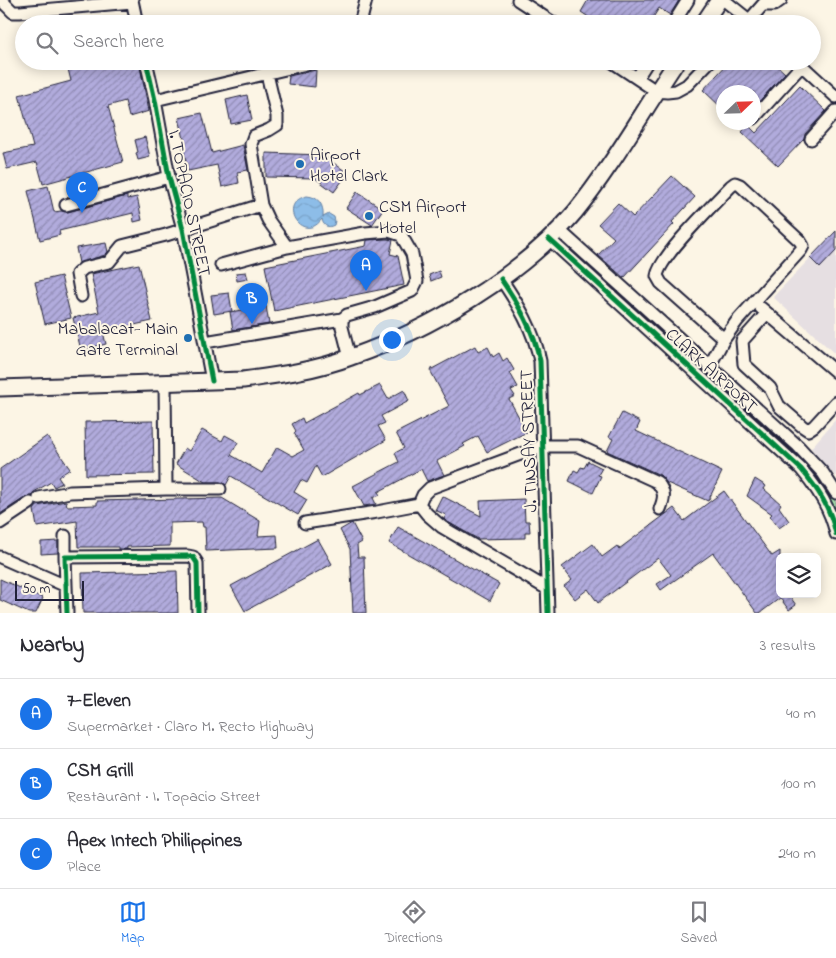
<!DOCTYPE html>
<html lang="en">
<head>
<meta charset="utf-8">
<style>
	:root { --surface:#fff; --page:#f7f7f7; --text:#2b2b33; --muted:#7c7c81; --line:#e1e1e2; --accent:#1a73e8 }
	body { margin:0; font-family:"Indie Flower",sans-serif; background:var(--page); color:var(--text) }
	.controls { position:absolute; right:15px; bottom:15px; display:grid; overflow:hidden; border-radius:8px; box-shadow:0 2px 12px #0003 }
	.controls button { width:45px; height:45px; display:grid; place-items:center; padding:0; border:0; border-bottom:1px solid var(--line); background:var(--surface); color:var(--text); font:25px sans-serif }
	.compass { position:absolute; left:716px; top:85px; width:45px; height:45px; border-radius:50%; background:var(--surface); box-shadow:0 2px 12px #0003; rotate:67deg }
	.scale { position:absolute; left:15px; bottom:12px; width:69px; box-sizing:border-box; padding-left:5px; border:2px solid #22223b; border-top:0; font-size:14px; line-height:18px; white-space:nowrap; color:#22223b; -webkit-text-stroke:4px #fcf5e5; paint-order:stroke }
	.you { position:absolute; left:391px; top:339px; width:18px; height:18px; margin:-12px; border:4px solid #fff; border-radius:50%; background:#1a73e8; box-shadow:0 0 0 8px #1a73e833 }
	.badge { display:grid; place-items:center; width:32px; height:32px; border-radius:50%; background:var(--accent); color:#fff; font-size:16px; font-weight:700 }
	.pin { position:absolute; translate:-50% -41px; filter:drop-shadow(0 1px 2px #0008) }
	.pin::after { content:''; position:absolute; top:26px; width:18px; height:15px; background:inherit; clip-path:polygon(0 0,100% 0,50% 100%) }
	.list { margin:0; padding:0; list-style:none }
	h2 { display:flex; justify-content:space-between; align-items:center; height:65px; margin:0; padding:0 20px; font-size:21px }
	h2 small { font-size:16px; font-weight:400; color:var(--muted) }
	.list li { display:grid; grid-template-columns:32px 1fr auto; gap:15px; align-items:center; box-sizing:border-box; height:70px; padding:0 20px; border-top:1px solid var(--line) }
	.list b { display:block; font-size:19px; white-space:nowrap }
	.list p { margin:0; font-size:16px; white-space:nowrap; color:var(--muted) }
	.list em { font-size:16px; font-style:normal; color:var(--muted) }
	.icon { flex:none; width:28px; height:28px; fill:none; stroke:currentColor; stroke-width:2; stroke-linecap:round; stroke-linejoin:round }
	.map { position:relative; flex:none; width:836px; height:613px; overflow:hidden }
	.search { position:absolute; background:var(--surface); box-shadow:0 2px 12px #0003; left:15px; right:15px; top:15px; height:55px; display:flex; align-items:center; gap:12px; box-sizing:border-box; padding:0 18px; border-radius:28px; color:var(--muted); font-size:19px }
	.sheet { height:275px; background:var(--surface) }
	nav { display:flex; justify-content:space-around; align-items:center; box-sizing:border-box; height:70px; border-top:1px solid var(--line); background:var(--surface); font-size:14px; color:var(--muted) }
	nav a { display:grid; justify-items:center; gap:2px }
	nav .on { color:var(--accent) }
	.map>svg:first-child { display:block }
</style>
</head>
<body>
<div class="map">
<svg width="836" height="613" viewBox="0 0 836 613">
	<defs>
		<pattern id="water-waves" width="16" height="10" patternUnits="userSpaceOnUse" patternTransform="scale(1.25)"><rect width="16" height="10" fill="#8dbde8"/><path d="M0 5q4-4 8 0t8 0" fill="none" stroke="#79a2c8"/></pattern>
		<pattern id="building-hatch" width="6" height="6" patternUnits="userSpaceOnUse" patternTransform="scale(1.25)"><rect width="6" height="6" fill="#b1abdc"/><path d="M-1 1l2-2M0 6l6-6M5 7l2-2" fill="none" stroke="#908bb4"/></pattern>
	</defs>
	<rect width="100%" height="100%" fill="#fcf5e5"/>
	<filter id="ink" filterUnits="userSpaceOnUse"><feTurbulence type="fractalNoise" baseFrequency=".02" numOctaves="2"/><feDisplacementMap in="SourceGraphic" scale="10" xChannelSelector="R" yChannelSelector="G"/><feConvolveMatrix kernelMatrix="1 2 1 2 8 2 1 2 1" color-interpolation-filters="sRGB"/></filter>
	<g filter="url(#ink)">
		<!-- built -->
		<path fill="#e6dfe2" d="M836 231V355L773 297Z
			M836 419V477L811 448Z"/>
		<!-- green -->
		<path fill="#adeab0" stroke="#688676" d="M669 335 711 374 710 375H707L667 338Z
			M721 383 805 461 819 476 836 503V513L823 490 718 385V384Z"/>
		<!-- water -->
		<path fill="url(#water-waves)" stroke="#627fa3" d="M307 196C319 197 324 205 323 217L329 214 334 217 335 221 334 225C327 229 323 225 322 219 303 245 275 203 307 196Z"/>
		<!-- building -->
		<path fill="url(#building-hatch)" stroke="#22223b" d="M588 0H679L670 15 659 8 649 24H599L581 12Z
			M66 61H135L136 67H140L149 111 129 117 125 101 108 106 123 162 43 184 37 162 7 169 3 153 33 147 19 95 71 81Z
			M730 61H772L785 73 754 107V92H724V110L703 90Z
			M316 70 315 87 288 84 289 76Z
			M800 86 826 111 805 134 804 139 778 166 742 132 748 125 756 133Z
			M247 95 252 120 231 124 226 100Z
			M202 113 212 153 243 145 248 170 237 172 239 183 222 187 217 165 188 171 182 143H185L179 118Z
			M145 137 150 157 138 160 136 153 138 152 135 140Z
			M266 153 322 155 348 173 334 192 315 178 266 177Z
			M672 176 695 197 672 222 674 224 624 278 598 255 614 238 598 224 618 203 633 217Z
			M48 186 54 212 61 211 68 212 127 196V199L137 197 142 220 134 222 133 213 59 231 60 235 40 240 28 191Z
			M357 192 383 209 372 225 346 208Z
			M836 231V251L820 268 810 258Z
			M387 239 393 240 390 254 398 256 404 285 274 311 265 266 366 246 367 240Z
			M106 243 108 252 105 255 79 263 76 248Z
			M139 264 152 321 103 332 106 344 81 350 73 318 99 312 91 274Z
			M439 271 441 277 431 281 429 275Z
			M246 272 248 279 237 281 236 273Z
			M61 276 71 318 45 324 35 282Z
			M229 293 232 311 214 314 211 295Z
			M266 306 269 324 233 330 230 312Z
			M475 346 478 352 488 347 493 357 499 353 503 361 507 358 514 370 510 373 518 387 511 390 515 396 509 399 527 432 487 452 478 436 463 444 465 446 437 461 444 475 427 481 421 469 378 492 380 495 373 498 376 504 364 506 353 486 399 462 395 453 404 448 396 433 449 406 430 370Z
			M380 385 388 399 404 390 409 401 381 416 385 423 378 426 386 440 322 477 316 466 307 483 301 480 294 492 307 500 298 515 231 476 226 485 220 482H205L176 464 185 448 189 451 202 430 222 441 225 435 238 442 231 455 262 473 277 447 293 456 304 450 294 433 296 431 292 424 302 418 304 423 359 393 360 395Z
			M622 413 640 422 636 431 722 472 708 501 667 483 660 475 607 451 613 439 609 437Z
			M153 421 154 474 86 475 85 422Z
			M47 436 70 469 58 477 62 483 54 487 51 482 34 492 32 496 26 497 0 514V469Z
			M588 461 602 468 598 475 601 476 593 493 569 481 574 470 578 472 581 467 584 468Z
			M755 479 766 486 764 489 781 504 779 507 789 521 779 528 770 516 772 514 747 496Z
			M724 491 772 556 780 551V594H788L796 605 789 610 780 598 760 613H757L713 553 661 590 657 584 671 575 658 558 598 603 588 589 575 599 564 586 572 580 562 567 593 544 602 557 617 546 619 549 674 508 684 521Z
			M442 496 481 516 480 501 524 499 525 521H529L530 532H525V538L478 539 446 521 444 519 446 515 435 510Z
			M222 498 260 521 258 536 277 535 278 548 206 551 205 527H203L202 522 170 523V546L127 547V549H118V547H78L77 521 37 527 34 510 37 506 66 501 67 506 97 505V501Z
			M352 523 362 542 357 545 358 557H364L366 613H353L350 549 340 530Z
			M398 527 499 584 490 601 389 543Z
			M318 539 332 564 245 611 231 586Z
			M58 541V553L41 554V542Z
			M177 571 178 613H83L82 573Z
			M0 579 43 598 36 613H29L0 600Z"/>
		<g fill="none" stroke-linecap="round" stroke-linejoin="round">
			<!-- minor casing -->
			<g stroke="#22223b" stroke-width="15">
				<path id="minor" d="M1 0 13 12H20L132 2
					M132 0 137 24
					M518 0 555 24
					M724 0 754 24
					M764 5H774L781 0
					M360 24 366 0
					M673 24 688 0
					M746 24 767 0
					M146 61 155 100 169 177 183 229 212 381
					M611 61 656 91 667 92 676 91 687 85 710 61
					M797 61 836 97
					M637 78 648 61
					M155 100 319 61
					M754 118 802 65
					M811 139 836 111
					M66 205 169 177
					M261 205 251 144 254 136 269 130 277 125V116L267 74
					M558 229 798 446 823 473 836 493
					M549 239 801 469C818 489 831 509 836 534
					M221 265 287 247 365 233 389 231 401 235 412 254 417 281 412 291 375 307 347 315 342 319V327L350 358
					M501 279C518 304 534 330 540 361L548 613
					M81 296 77 274 84 268 109 262 122 246 166 235 261 205 268 220 287 247
					M761 308 836 372
					M767 313 742 341 744 364 770 388 779 406 802 426 808 430 814 426 836 402
					M205 342 342 319
					M709 367 724 339 737 321 801 250 803 246 800 241 740 185 735 183 731 186C714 204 660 256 657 276L661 283 724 339
					M166 489H220
					M39 498 70 492 166 489 165 382
					M419 504 427 514 442 527 546 588
					M0 523 30 503
					M305 523 377 512 419 504 423 495 430 488 542 446H578L657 482C665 492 665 497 660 509
					M65 536V557
					M0 557 66 586
					M67 613 65 557 188 556 193 557 197 563 198 613"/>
			</g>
			<!-- major casing -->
			<g stroke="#22223b" stroke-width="19">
				<path id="major" d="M703 24 719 0
					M0 388 243 380C280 375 316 370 351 357 429 330 521 276 575 212 613 165 643 111 677 61"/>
			</g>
			<!-- minor -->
			<use href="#minor" stroke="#fcf5e5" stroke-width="11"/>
			<!-- major -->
			<use href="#major" stroke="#fcf5e5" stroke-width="15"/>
			<!-- cycleway casing -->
			<g stroke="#fcf5e5" stroke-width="8">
				<path id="cycleway" d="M146 61 155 100 169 177 183 229 212 381
					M549 239 801 469C818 489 831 509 836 534
					M501 279C518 304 534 330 540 361L548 613
					M67 613 65 557 188 556 193 557 197 563 198 613"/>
			</g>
			<!-- cycleway -->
			<use href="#cycleway" stroke="#00873e" stroke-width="5"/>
		</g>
	</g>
	<!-- markers -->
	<g fill="#1f6fb2" stroke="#fcf5e5" stroke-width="2">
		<circle cx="300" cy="164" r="5"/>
		<circle cx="369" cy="216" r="5"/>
		<circle cx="188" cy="338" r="5"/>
	</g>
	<g text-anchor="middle" stroke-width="4" stroke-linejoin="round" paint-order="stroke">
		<!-- poi labels -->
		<g font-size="18" fill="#22223b" stroke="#fcf5e5" text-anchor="start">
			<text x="310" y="160">Airport<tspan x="310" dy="21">Hotel Clark</tspan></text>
			<text x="379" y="212">CSM Airport<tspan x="379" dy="21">Hotel</tspan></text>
			<text x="178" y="334" text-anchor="end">Mabalacat- Main<tspan x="178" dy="21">Gate Terminal</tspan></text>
		</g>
		<!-- street labels -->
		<g font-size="18" fill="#22223b" stroke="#fcf5e5">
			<text transform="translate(190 203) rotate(78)" y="6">I. TOPACIO STREET</text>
			<text transform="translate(712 370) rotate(42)" y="6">CLARK AIRPORT</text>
			<text transform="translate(528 441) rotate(-92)" y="6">J. TINSAY STREET</text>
		</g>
	</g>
</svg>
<div class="controls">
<button><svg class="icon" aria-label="layers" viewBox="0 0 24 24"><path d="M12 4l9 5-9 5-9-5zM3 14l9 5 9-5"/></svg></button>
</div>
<svg class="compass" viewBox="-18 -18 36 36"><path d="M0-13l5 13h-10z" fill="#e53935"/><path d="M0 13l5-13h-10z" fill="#7c7c81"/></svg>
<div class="scale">50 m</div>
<div class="you"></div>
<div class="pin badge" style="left:366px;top:291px">A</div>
<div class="pin badge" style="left:252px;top:324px">B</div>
<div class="pin badge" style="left:82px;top:213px">C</div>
<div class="search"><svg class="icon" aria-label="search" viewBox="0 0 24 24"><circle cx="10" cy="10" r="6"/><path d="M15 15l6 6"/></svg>Search here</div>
</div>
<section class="sheet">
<h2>Nearby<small>3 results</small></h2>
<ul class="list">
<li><span class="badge">A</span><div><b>7-Eleven</b><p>Supermarket · Claro M. Recto Highway</p></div><em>40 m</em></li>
<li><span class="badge">B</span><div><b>CSM Grill</b><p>Restaurant · I. Topacio Street</p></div><em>100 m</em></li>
<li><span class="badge">C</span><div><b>Apex Intech Philippines</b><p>Place</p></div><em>240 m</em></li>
</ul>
</section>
<nav>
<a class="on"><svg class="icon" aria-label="map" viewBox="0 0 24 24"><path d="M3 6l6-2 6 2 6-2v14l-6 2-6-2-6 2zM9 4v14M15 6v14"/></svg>Map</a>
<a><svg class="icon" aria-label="directions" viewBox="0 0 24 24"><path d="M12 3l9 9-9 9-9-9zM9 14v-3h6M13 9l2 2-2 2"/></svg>Directions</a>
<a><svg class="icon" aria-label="saved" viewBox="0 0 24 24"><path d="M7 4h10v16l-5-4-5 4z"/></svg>Saved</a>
</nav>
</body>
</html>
